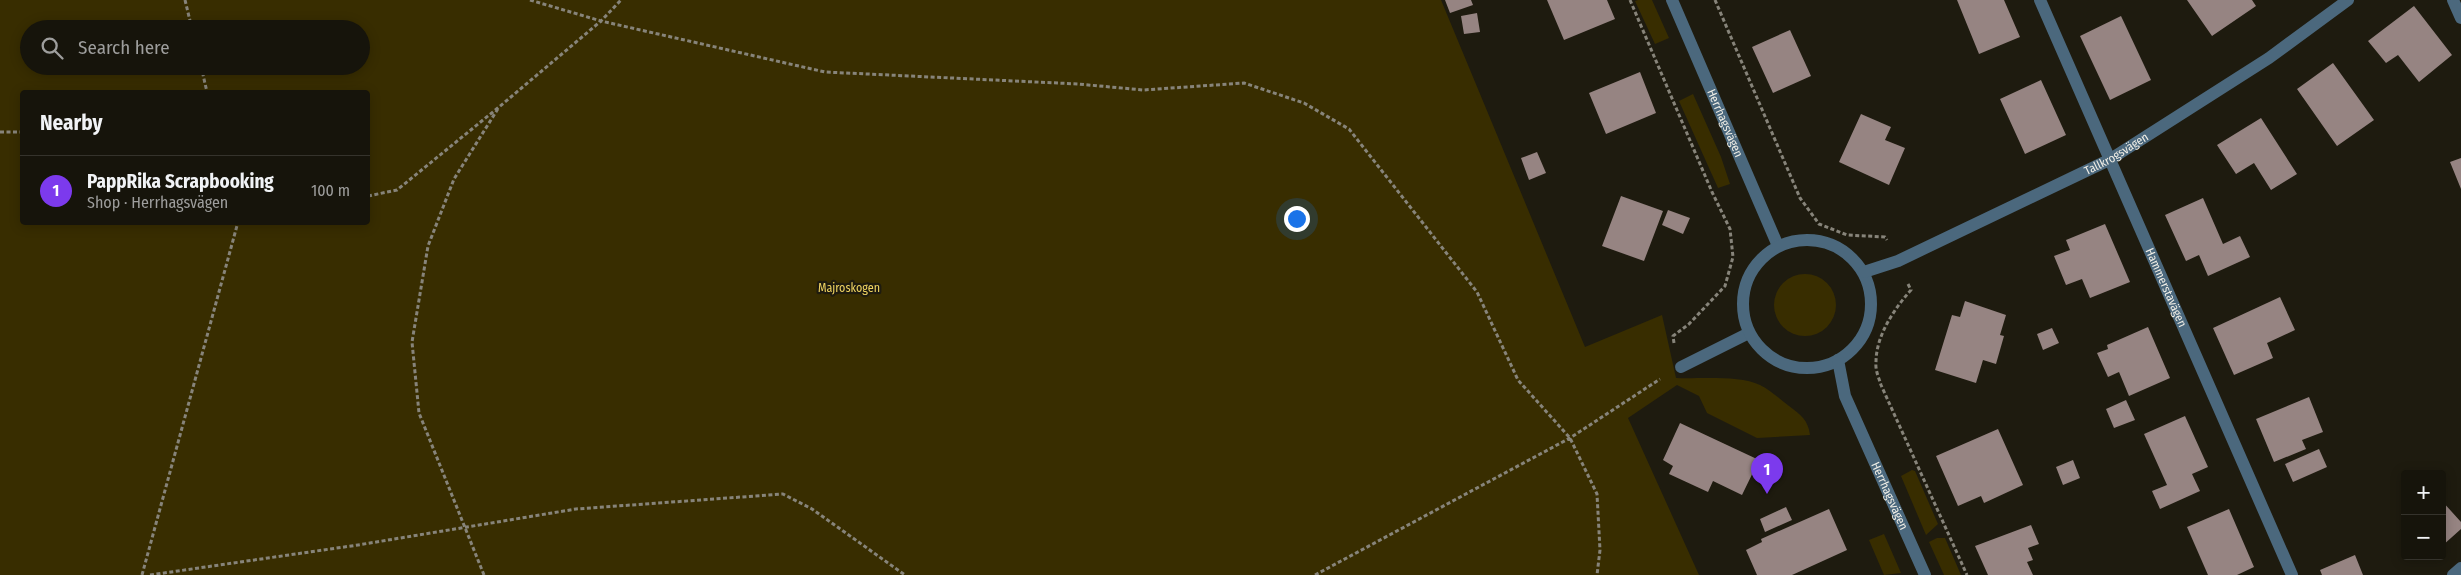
<!DOCTYPE html>
<html lang="en">
<head>
<meta charset="utf-8">
<style>
	:root { --surface:#16140b; --page:#232119; --text:#f1f3f6; --muted:#9e9e9d; --line:#35332c; --accent:#7c3aed }
	body { margin:0; font-family:"Fira Sans Condensed",sans-serif; background:var(--page); color:var(--text) }
	.controls { position:absolute; right:15px; bottom:15px; display:grid; overflow:hidden; border-radius:5px; box-shadow:0 2px 12px #0003 }
	.controls button { width:45px; height:45px; display:grid; place-items:center; padding:0; border:0; border-bottom:1px solid var(--line); background:var(--surface); color:var(--text); font:25px sans-serif }
	.you { position:absolute; left:1296px; top:218px; width:18px; height:18px; margin:-12px; border:4px solid #fff; border-radius:50%; background:#1a73e8; box-shadow:0 0 0 8px #1a73e833 }
	.badge { display:grid; place-items:center; width:32px; height:32px; border-radius:50%; background:var(--accent); color:#fff; font-size:16px; font-weight:700 }
	.pin { position:absolute; translate:-50% -41px; filter:drop-shadow(0 1px 2px #0008) }
	.pin::after { content:''; position:absolute; top:26px; width:18px; height:15px; background:inherit; clip-path:polygon(0 0,100% 0,50% 100%) }
	.list { margin:0; padding:0; list-style:none }
	h2 { display:flex; justify-content:space-between; align-items:center; height:65px; margin:0; padding:0 20px; font-size:21px }
	h2 small { font-size:16px; font-weight:400; color:var(--muted) }
	.list li { display:grid; grid-template-columns:32px 1fr auto; gap:15px; align-items:center; box-sizing:border-box; height:70px; padding:0 20px; border-top:1px solid var(--line) }
	.list b { display:block; font-size:19px; white-space:nowrap }
	.list p { margin:0; font-size:16px; white-space:nowrap; color:var(--muted) }
	.list em { font-size:16px; font-style:normal; color:var(--muted) }
	.icon { flex:none; width:28px; height:28px; fill:none; stroke:currentColor; stroke-width:2; stroke-linecap:round; stroke-linejoin:round }
	.map { position:relative; flex:none; width:2461px; height:575px; overflow:hidden }
	.search { position:absolute; background:var(--surface); box-shadow:0 2px 12px #0003; left:20px; top:20px; width:350px; height:55px; display:flex; align-items:center; gap:12px; box-sizing:border-box; padding:0 18px; border-radius:28px; color:var(--muted); font-size:19px }
	.panel { position:absolute; background:var(--surface); box-shadow:0 2px 12px #0003; left:20px; top:90px; width:350px; height:135px; border-radius:5px }
	.map>svg:first-child { display:block }
</style>
</head>
<body>
<div class="map">
<svg width="2461" height="575" viewBox="0 0 2461 575">
	<rect width="100%" height="100%" fill="#1e1b0f"/>
	<!-- green -->
	<path fill="#382d00" fill-rule="evenodd" d="M0 0H1441L1585 347 1662 315 1676 378C1700 379 1739 375 1760 385 1770 390 1780 399 1789 406 1801 415 1808 420 1810 435L1757 438 1707 413 1699 396 1677 385 1628 418 1699 575H0ZM29 29H361V66H29ZM22 92H368V222H22Z
		M1638 0H1652L1669 38 1655 44 1635 1Z
		M1693 94 1721 157 1730 184 1718 188 1679 101Z
		M1774 305a31 31 0 1 1 62 0a31 31 0 1 1-62 0Z
		M1912 470 1915 471 1938 524 1926 535 1901 476Z
		M1884 534 1901 573 1884 575 1869 540Z
		M1937 538H1945L1961 575H1944L1929 542Z"/>
	<!-- building -->
	<path fill="#968482" d="M1445 0H1471L1473 5 1450 13Z
		M1547 0H1607L1615 19 1564 40Z
		M1957 0H2004L2020 37 1979 54Z
		M2187 0H2252L2256 6 2212 36Z
		M2414 6 2452 55 2419 82 2398 55 2386 63 2368 41Z
		M1477 13 1480 32 1464 34 1461 16Z
		M2121 16 2151 80 2110 100 2080 36Z
		M1790 30 1811 76 1773 93 1752 47Z
		M2333 63 2374 120 2337 146 2297 89Z
		M1640 72 1656 113 1606 134 1589 93Z
		M2041 80 2066 135 2025 154 2000 99Z
		M1861 114 1891 127 1885 140 1905 148 1889 185 1839 162Z
		M2261 118 2297 174 2271 190 2254 163 2236 174 2217 145Z
		M1537 152 1546 173 1529 180 1521 158Z
		M2461 158V189L2450 162Z
		M1621 196 1663 211 1644 261 1602 246Z
		M2203 198 2223 244 2240 236 2250 257 2208 276 2199 255 2186 261 2165 215Z
		M1668 210 1690 218 1683 234 1662 225Z
		M2105 224 2130 282 2090 298 2082 279 2066 285 2054 256 2070 250 2066 240Z
		M2280 297 2295 330 2267 343 2273 358 2234 375 2213 328Z
		M1965 301 2006 315 2000 335 2004 336 1996 364 1983 360 1976 383 1935 370 1952 315 1960 317Z
		M2148 327 2170 378 2129 396 2119 372 2108 377 2097 353 2108 349 2107 345Z
		M2052 328 2059 343 2043 350 2037 334Z
		M2309 397 2323 432 2302 440 2306 449 2274 462 2256 419Z
		M2126 400 2135 420 2114 428 2106 409Z
		M2185 416 2208 467 2192 474 2200 491 2160 509 2152 491 2167 485 2144 434Z
		M1680 423 1759 460 1742 495 1713 481 1708 492 1669 474 1673 466 1663 460Z
		M1998 429 2023 485 1984 503 1981 496 1958 506 1936 456Z
		M2319 449 2327 467 2293 482 2285 464Z
		M2073 460 2080 478 2063 485 2056 467Z
		M2442 501 2461 522V529L2442 546Z
		M1786 507 1792 520 1765 532 1760 519Z
		M1829 509 1847 550 1792 575H1757L1746 550 1762 542 1761 539Z
		M2229 509 2254 567 2237 575H2208L2187 527Z
		M2031 525 2039 544 2028 548 2033 560 2027 562 2033 575H1988L1975 546Z
		M2355 555 2363 575H2322L2320 570Z"/>
	<g fill="none" stroke-linecap="round" stroke-linejoin="round">
		<!-- path -->
		<path stroke="#87847a" stroke-width="3" stroke-dasharray="4 2.5" stroke-linecap="butt" d="M185 0 192 29
			M530 0 601 21 825 72 1078 84 1143 90 1244 83 1304 103 1349 129 1477 292 1518 380 1570 438 1597 494 1600 550 1597 575
			M1630 0 1712 192 1730 229 1733 257 1725 286 1689 324 1673 336 1674 343
			M1715 0 1800 198 1819 224 1847 235 1885 237 1887 240
			M201 66 207 92
			M0 132H22
			M368 196 397 190 499 107 601 21 621 0
			M1908 284 1911 290C1894 309 1876 336 1876 362 1875 370 1879 378 1881 385L1967 575
			M142 575 238 222
			M150 575 358 545 576 509 783 494 812 509 905 575
			M484 575 419 413 412 342 428 246 454 179 499 107
			M1315 575 1570 438 1660 379"/>
		<!-- lane -->
		<path stroke="#4b687d" stroke-width="12" d="M1681 367 1749 333"/>
		<!-- street -->
		<g stroke="#4b687d" stroke-width="12">
			<path id="s1" d="M1672 0 1778 246"/>
			<path id="s2" d="M2040 0 2292 575"/>
			<path d="M2453 0 2461 18"/>
			<circle cx="1807" cy="304" r="64"/>
			<path id="s3" d="M1864 272 1898 261 2109 160 2269 58 2348 0"/>
			<path id="s4" d="M1838 360 1845 396 1925 575"/>
			<path d="M2453 575 2461 568"/>
		</g>
	</g>
	<g text-anchor="middle" stroke-width="4.5" stroke-linejoin="round" paint-order="stroke">
		<!-- street labels -->
		<g font-size="12" fill="#f1efe7" stroke="#1e1b0f">
			<text dy="4" stroke="none"><textPath href="#s1" startOffset="134">Herrhagsvägen</textPath></text>
			<text dy="4" stroke="none"><textPath href="#s3" startOffset="279">Tallkrogsvägen</textPath></text>
			<text dy="4" stroke="none"><textPath href="#s2" startOffset="314">Hammerstavägen</textPath></text>
			<text dy="4" stroke="none"><textPath href="#s4" startOffset="146">Herrhagsvägen</textPath></text>
		</g>
		<!-- park labels -->
		<g font-size="12" fill="#efd361" stroke="#1e1b0f">
			<text x="849" y="292">Majroskogen</text>
		</g>
	</g>
</svg>
<div class="controls">
<button>+</button>
<button>−</button>
</div>
<div class="you"></div>
<div class="pin badge" style="left:1767px;top:494px">1</div>
<div class="search"><svg class="icon" aria-label="search" viewBox="0 0 24 24"><circle cx="10" cy="10" r="6"/><path d="M15 15l6 6"/></svg>Search here</div>
<section class="panel">
<h2>Nearby<small></small></h2>
<ul class="list">
<li><span class="badge">1</span><div><b>PappRika Scrapbooking</b><p>Shop · Herrhagsvägen</p></div><em>100 m</em></li>
</ul>
</section>
</div>
</body>
</html>
